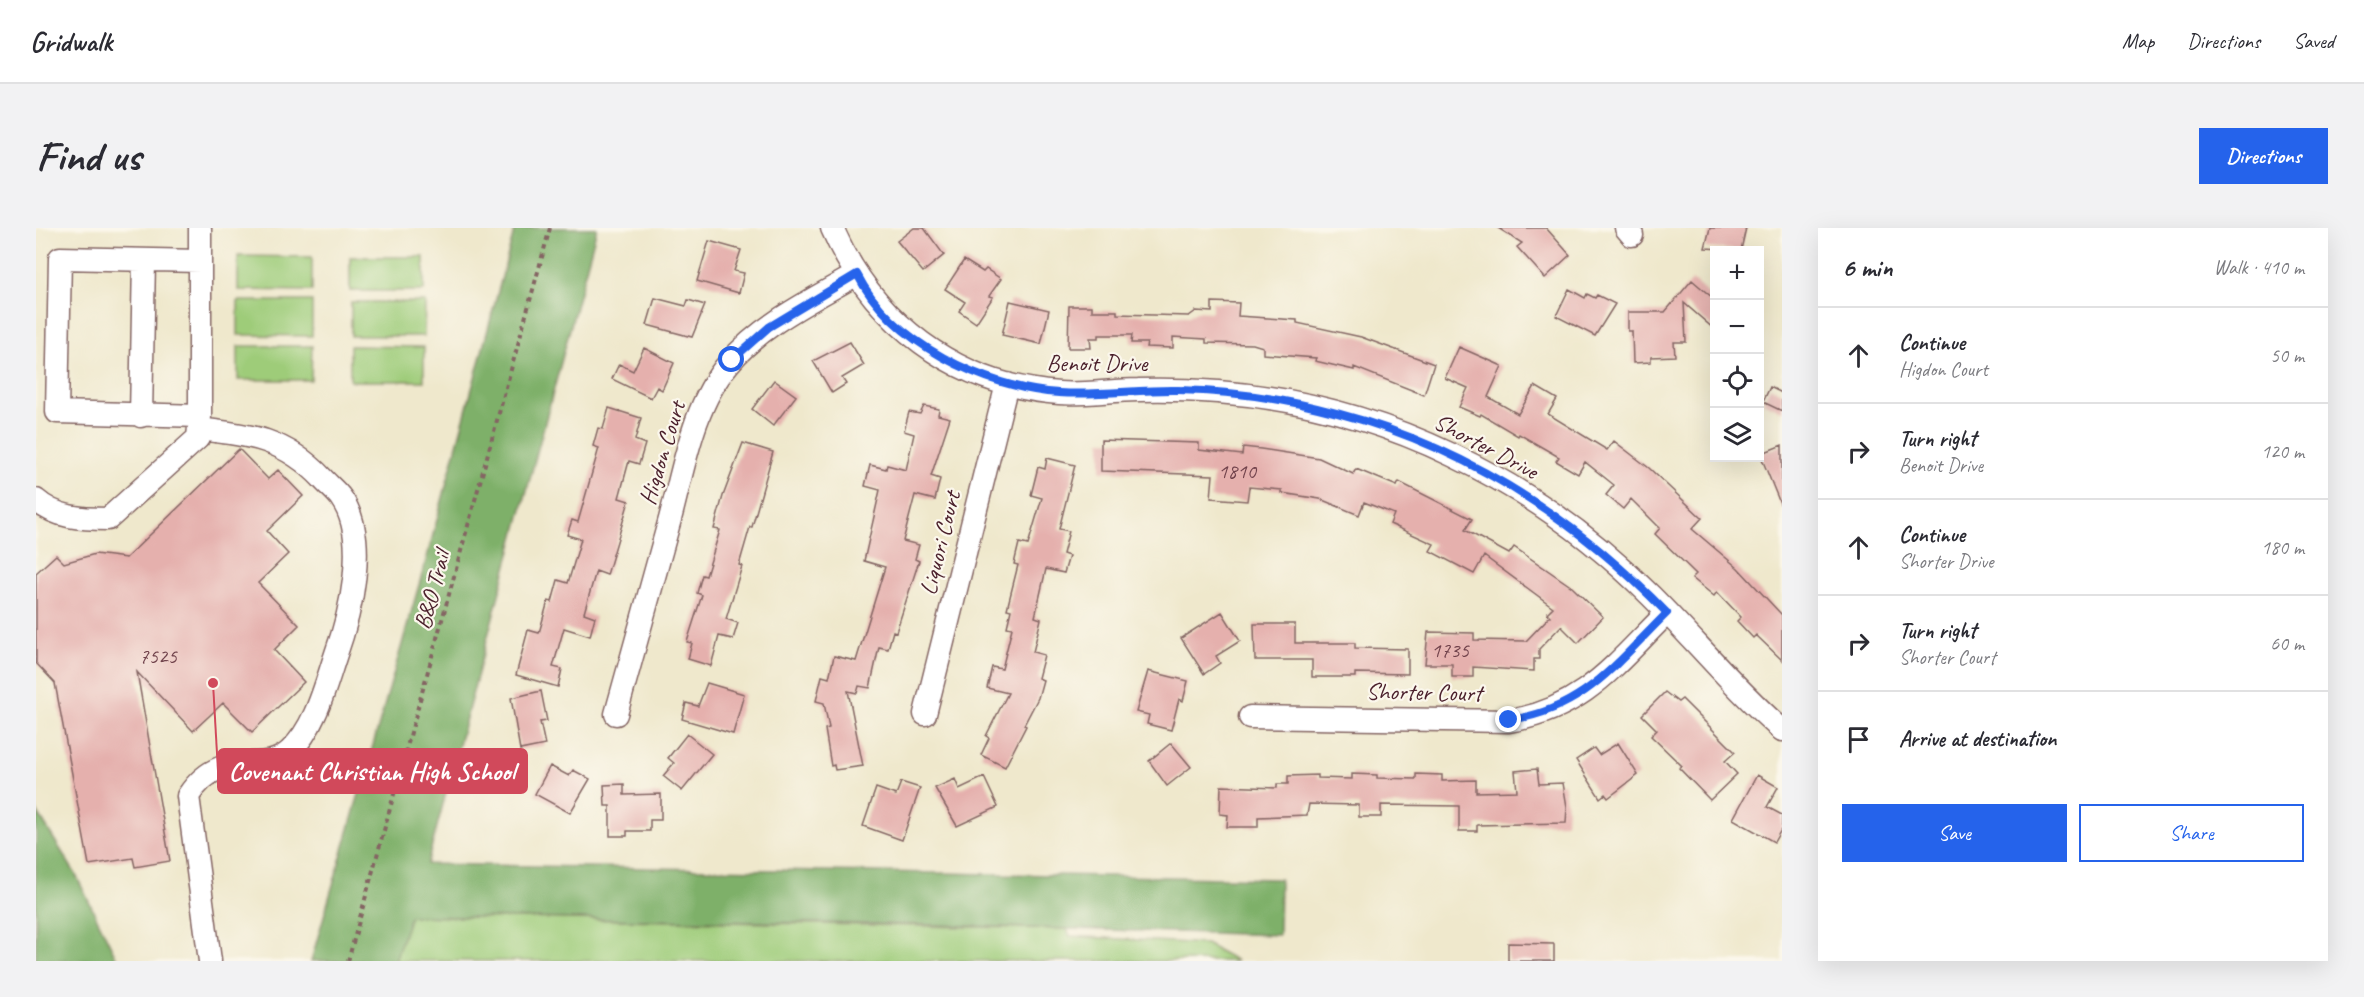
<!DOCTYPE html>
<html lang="en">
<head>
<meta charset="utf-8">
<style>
	:root { --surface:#fff; --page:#f2f2f3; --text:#2b2b33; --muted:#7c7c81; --line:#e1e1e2; --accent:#2563eb }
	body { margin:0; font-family:Caveat,sans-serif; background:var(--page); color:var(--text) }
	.controls { position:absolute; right:18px; top:18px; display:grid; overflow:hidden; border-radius:0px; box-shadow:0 6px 24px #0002 }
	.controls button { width:54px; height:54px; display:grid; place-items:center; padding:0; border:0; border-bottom:2px solid var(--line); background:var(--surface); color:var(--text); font:30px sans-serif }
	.stop { position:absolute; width:18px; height:18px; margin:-14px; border:4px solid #2563eb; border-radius:50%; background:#fff }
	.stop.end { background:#2563eb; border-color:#fff; box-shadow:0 2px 6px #0008 }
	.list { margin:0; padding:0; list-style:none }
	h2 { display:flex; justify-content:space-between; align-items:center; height:78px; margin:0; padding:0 24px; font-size:26px }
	h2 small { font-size:20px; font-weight:400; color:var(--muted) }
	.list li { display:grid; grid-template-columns:39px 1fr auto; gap:18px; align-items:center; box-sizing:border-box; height:96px; padding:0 24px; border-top:2px solid var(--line) }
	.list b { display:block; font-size:22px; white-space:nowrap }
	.list p { margin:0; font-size:20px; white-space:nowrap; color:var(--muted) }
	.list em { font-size:20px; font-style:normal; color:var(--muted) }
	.actions { display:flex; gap:12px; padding:18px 24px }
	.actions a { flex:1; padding:14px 0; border:2px solid var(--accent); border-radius:0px; text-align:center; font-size:21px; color:var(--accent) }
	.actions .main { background:var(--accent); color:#fff }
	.icon { flex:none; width:33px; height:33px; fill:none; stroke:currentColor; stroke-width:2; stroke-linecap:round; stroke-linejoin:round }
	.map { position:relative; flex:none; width:1746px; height:733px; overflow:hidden; border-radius:0px }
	header { display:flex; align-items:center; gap:36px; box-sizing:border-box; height:84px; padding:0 30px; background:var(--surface); border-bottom:2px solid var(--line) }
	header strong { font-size:28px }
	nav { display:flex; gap:33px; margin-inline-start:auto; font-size:21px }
	.intro { display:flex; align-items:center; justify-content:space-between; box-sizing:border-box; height:144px; padding:0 36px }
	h1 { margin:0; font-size:42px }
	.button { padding:15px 27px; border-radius:0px; background:var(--accent); color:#fff; font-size:21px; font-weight:700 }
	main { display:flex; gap:36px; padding:0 36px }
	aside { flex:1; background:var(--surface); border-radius:0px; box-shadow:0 6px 24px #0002 }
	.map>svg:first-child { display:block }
</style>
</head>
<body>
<header>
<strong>Gridwalk</strong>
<nav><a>Map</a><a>Directions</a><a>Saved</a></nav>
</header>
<div class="intro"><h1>Find us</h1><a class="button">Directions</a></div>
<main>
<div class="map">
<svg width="1746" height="733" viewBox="0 0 1746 733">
	<rect width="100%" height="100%" fill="#fbf7ec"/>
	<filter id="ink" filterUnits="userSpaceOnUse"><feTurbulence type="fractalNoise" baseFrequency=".0167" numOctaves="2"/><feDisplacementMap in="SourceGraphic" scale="12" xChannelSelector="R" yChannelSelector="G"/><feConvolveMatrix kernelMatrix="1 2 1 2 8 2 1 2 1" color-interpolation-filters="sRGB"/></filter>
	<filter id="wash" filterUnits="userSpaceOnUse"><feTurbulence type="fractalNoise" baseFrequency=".008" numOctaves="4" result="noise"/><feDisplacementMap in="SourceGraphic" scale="24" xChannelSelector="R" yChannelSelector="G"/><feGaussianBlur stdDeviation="1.35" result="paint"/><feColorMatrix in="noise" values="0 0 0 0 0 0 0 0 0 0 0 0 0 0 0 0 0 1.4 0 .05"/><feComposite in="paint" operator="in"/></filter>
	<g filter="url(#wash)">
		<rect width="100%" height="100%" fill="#efe8cc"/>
		<!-- green -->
		<path fill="#9ecc79" stroke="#747652" stroke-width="1.5" d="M202 28 276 29V63L202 62Z
			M314 29H388V63H314Z
			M202 73H276V108L202 107Z
			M315 74H389L388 108H315Z
			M202 118H276L275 152H202Z
			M314 118 388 119V153H314Z
			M373 688 1031 701 1034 708 1170 716 1201 733H359Z"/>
		<!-- forest -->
		<path fill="#7eb069" stroke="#64684a" stroke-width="1.5" d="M479 0H561L391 636 1244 651 1243 707 898 697 374 688 359 733H275L391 329Z
			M0 582 39 645 82 733H0Z"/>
		<g id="blocks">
			<!-- building -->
			<path fill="#e5b0ad" d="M878 0H888L908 27 887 44 861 13Z
				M1462 0H1510L1534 27 1509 50 1481 19 1486 15Z
				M1674 0H1710L1705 22 1669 20Z
				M673 13 705 22 698 43 708 45 703 65 661 53Z
				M928 32 947 44 950 41 965 51 953 68 957 69 940 95 923 83 929 74 909 61Z
				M1656 52 1678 71V101L1648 75 1650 114H1638L1639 128 1615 129V134L1597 135 1596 103H1592V84H1629Z
				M1533 61 1549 70 1551 66 1559 70 1561 67 1579 76 1559 108 1520 88Z
				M619 70 650 78 652 72 669 77 656 109 611 97Z
				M974 73 1013 82 1005 116 966 107Z
				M1176 74 1203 75 1202 88 1261 92V95L1325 109 1398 136 1388 167 1318 139V142L1279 133 1280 130 1227 126V119L1217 116 1170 115V111L1137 109V120L1110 119 1111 115H1095L1096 107H1063V110H1054L1055 120H1032L1033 78H1056V83H1081V86L1153 88 1160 83 1176 84Z
				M814 114 828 137 806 150 810 156 796 165 777 133Z
				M1423 119 1466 138 1452 169 1482 186 1499 158 1521 171 1512 186 1571 222 1578 213 1613 240 1666 290 1656 301 1702 340 1746 387V432L1720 407 1717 410 1701 393 1705 389 1681 364 1678 368 1656 350 1660 346 1619 306 1624 300 1595 271 1587 281 1570 267 1578 257 1549 234 1542 246 1520 233 1523 229 1483 206 1482 208 1445 186 1444 188 1423 179 1432 160 1409 150Z
				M608 120 638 135 626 162 621 159 615 170 576 151 583 136 597 143Z
				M738 152 760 168 737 198 716 181Z
				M1734 159 1746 165V183L1727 174Z
				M888 178 903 181 902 187 914 190 895 248 904 251 899 272 879 267 867 313 883 317 879 331 883 333 860 404 857 403 852 421 843 419 834 460 823 458 821 465 812 463 827 538 799 542 798 537 795 538 789 501 793 500 788 475 780 473 786 448 793 450 798 428 820 433 849 339 828 333 844 262 829 258 834 237 850 241 851 237 870 242 878 206 868 203 873 184 884 186Z
				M573 180 605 190 599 212 609 216 603 236 593 233 583 270 593 273 571 347 560 343 548 385 559 389 554 408 528 400 517 439 526 441 522 459 480 447 492 402 503 405 512 373 516 374 522 352 532 355 545 311 531 307 536 292 542 294 563 220 557 218 562 200 567 201Z
				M1065 212 1163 215V222L1206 227 1207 219 1225 221 1283 230 1317 246 1320 241 1361 258 1363 254 1436 291 1429 302 1473 326 1478 319 1536 359 1567 389 1542 415 1525 398 1503 421V431H1498V443L1437 439V449H1416V436H1389L1392 404 1438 405V412L1490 413 1514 388 1511 385 1517 379 1448 328 1438 346 1394 323 1398 316 1354 296 1358 286 1328 274 1323 287 1284 271 1246 265V262L1213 259 1211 273 1175 270 1177 247 1065 243Z
				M707 215 737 224 716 299H714L703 337 706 338 690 391 702 395 697 411 683 408 675 438 652 431 656 415 651 414 666 367 661 365 666 347 670 348 684 302 678 301 687 268Z
				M1746 217V280L1724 226Z
				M203 221 232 251 242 242 267 268 231 303 252 326 222 355 263 397 238 422 268 454 216 504 187 475 157 503 101 444 134 633 99 639 97 630 53 637 19 455 0 435V345L20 327 28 335 59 326 90 330Z
				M1011 230 1039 237 1023 301 1033 303 1027 326 1033 328 1028 345 1010 341 999 389 1005 391 997 424 1008 427 1002 450 1007 452 1002 470 988 497 990 498 969 539 945 527 953 510 950 508 972 465 951 460 956 439 966 441 976 400 971 399 975 382 971 381 982 337 978 336 983 315 992 317 1006 270 995 267 1002 239 1009 241Z
				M1186 384 1204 413 1180 428 1184 435 1168 446 1145 410Z
				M1218 396H1259V415H1319V420L1372 421V446L1319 445V449H1276V432H1219Z
				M1112 443 1152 453 1147 473 1143 471 1135 502 1111 496 1113 487 1100 484Z
				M671 455 708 466 697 506 646 491 650 475 662 478Z
				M505 463 511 493 504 494 509 517 484 522 475 470Z
				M1629 464 1642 474 1646 471 1699 524 1689 533 1701 546 1674 572 1643 540 1646 538 1615 508 1621 502 1606 487Z
				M651 506 676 526 646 563 627 548 638 535 632 530Z
				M1135 515 1155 539 1131 558 1113 533Z
				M1582 515 1602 547 1572 570 1569 566 1564 570 1540 532 1558 520 1563 527Z
				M514 538 533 548 537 542 554 551 534 585 499 566Z
				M1501 541 1503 556 1527 555 1531 579 1530 595 1441 597V603H1423V578L1345 577V589H1323V577L1273 576 1271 587 1222 589V599H1191L1192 587 1184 586 1185 558 1241 560V556H1252V548L1282 547V550L1316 551V546L1341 547V550L1380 551V546L1406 547V553L1440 552V564L1481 563 1479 543Z
				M1721 547 1742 559 1731 579 1746 587V600L1738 614 1697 591Z
				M948 549 962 579 921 598 899 560 919 551 923 561Z
				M865 554 884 560 866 612 827 598 840 560 860 567Z
				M588 556V567L625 566V592H614V603H591V608H574V578H569L568 557Z
				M1472 715 1518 716V733H1472Z"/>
		</g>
	</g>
	<g filter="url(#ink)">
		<use href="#blocks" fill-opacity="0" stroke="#846563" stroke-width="1.5"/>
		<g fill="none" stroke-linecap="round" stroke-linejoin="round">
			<!-- minor casing -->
			<g stroke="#846563" stroke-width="25">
				<path id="minor" d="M796 0C837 94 918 157 1023 165 1049 167 1076 162 1102 162 1129 161 1155 162 1182 164 1263 170 1343 192 1416 227 1490 262 1557 310 1615 368 1659 412 1699 461 1746 502
					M1590 0 1596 7
					M164 33 24 30 21 184 164 188
					M105 188 108 32
					M163 201C185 204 210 206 230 213 253 221 270 233 286 250 292 257 300 263 305 270 334 310 314 387 299 429 289 459 279 500 254 523 226 550 187 515 152 568L174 733
					M0 272C20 290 46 291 72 291L162 210 164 188V0
					M580 486C598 421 616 356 634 291 648 239 657 177 693 135 727 95 777 72 821 46
					M889 486 971 156
					M1214 489 1473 493C1548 481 1580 435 1631 385"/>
			</g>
			<!-- path -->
			<path stroke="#846563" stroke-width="4" stroke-dasharray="4.5 4.5" stroke-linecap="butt" d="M312 733 514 0"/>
			<!-- minor -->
			<use href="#minor" stroke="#fff" stroke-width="22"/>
		</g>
	</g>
	<g fill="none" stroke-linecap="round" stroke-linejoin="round" filter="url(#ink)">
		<!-- route -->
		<path stroke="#2563eb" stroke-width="8" d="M696 132 733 99 821 46C856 115 949 160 1023 165 1063 168 1103 161 1142 162 1196 163 1250 171 1301 185 1429 219 1539 290 1631 385 1580 435 1548 482 1473 492"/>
	</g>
	<g text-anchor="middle" stroke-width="4.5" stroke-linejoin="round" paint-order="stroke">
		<!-- number labels -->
		<g font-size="21" fill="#71434c">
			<text x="1201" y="250">1810</text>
			<text x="1414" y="429">1735</text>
			<text x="122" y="435">7525</text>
		</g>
		<!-- street labels -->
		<g font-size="24" fill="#4a1f2b" stroke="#fbf7ec">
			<text x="1061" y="143">Benoit Drive</text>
			<text transform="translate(1450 218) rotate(28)" y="8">Shorter Drive</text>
			<text transform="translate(626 225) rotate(-73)" y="8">Higdon Court</text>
			<text transform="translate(904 315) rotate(-76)" y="8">Liquori Court</text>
			<text transform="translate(396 362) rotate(-75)" y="8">B&amp;O Trail</text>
			<text transform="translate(1388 464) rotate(1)" y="8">Shorter Court</text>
		</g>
	</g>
	<!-- callouts -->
	<path fill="none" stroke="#d1495b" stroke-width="2" d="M177 455L182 543"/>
	<circle fill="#d1495b" stroke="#fbf7ec" stroke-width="2" cx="177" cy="455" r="6"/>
	<rect fill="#d1495b" stroke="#d1495b" stroke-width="2" x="182" y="521" width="309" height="44" rx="6"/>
	<g font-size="26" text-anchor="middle" font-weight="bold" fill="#fff">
		<text x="336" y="552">Covenant Christian High School</text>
	</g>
</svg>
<div class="controls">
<button>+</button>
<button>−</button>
<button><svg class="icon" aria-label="locate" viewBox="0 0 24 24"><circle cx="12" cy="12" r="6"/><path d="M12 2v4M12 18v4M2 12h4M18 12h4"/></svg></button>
<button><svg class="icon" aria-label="layers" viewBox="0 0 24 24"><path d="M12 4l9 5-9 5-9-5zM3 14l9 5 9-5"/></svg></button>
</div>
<div class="stop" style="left:696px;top:132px"></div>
<div class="stop end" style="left:1473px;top:492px"></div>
</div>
<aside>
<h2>6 min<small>Walk · 410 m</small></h2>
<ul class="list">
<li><svg class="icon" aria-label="ahead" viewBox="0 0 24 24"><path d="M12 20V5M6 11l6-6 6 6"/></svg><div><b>Continue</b><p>Higdon Court</p></div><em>50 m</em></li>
<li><svg class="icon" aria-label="right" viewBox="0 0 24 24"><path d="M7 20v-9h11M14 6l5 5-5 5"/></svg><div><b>Turn right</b><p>Benoit Drive</p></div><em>120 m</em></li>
<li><svg class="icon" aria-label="ahead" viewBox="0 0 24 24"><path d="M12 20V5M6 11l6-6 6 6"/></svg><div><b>Continue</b><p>Shorter Drive</p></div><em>180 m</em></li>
<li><svg class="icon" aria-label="right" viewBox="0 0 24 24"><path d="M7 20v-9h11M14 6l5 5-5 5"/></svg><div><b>Turn right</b><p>Shorter Court</p></div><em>60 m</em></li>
<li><svg class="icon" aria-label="arrive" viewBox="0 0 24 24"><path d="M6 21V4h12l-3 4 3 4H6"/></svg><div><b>Arrive at destination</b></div></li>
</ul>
<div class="actions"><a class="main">Save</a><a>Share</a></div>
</aside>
</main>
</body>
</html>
